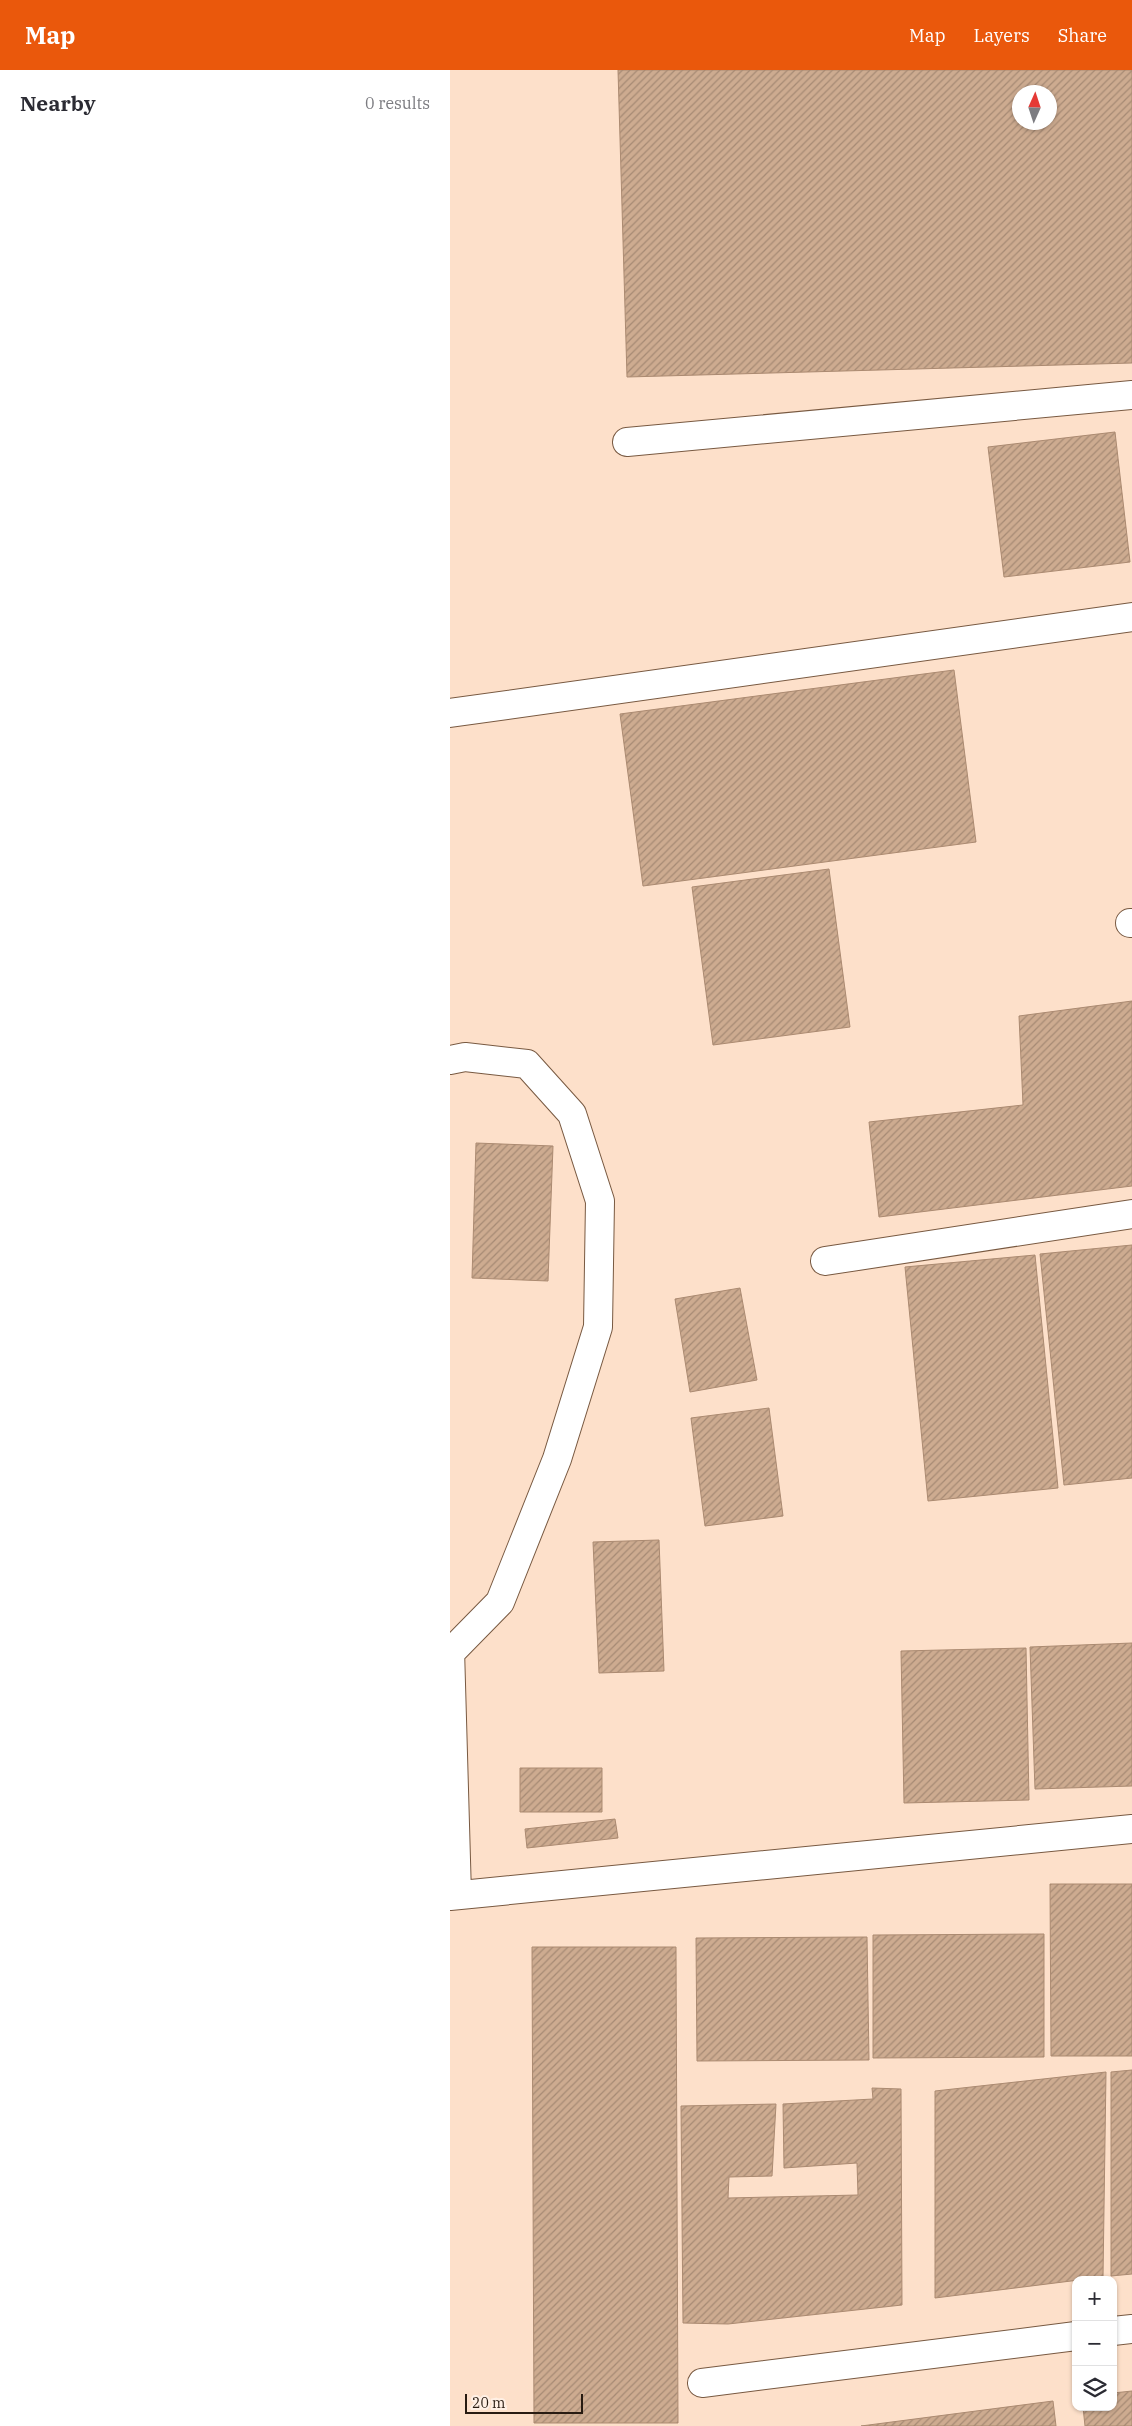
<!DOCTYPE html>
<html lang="en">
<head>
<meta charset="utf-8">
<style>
	:root { --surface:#fff; --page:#f7f7f7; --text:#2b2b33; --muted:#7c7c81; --line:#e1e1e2; --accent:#ea580c }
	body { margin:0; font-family:"IBM Plex Serif",serif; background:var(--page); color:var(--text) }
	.controls { position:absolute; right:15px; bottom:15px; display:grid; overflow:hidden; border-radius:10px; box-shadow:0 1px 4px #0004 }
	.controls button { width:45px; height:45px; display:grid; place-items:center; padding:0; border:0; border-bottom:1px solid var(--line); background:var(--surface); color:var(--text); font:25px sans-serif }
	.compass { position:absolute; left:562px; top:15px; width:45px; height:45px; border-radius:50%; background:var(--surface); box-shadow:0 1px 4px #0004; rotate:3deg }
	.scale { position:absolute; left:15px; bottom:12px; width:118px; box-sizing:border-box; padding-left:5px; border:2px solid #281b11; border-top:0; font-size:14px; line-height:18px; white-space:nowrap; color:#281b11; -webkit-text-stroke:4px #fff0e5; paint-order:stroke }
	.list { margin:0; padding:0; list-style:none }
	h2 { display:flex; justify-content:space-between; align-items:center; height:65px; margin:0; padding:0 20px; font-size:21px }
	h2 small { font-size:16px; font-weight:400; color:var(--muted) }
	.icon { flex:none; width:28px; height:28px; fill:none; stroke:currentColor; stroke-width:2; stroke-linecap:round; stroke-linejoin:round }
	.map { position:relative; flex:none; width:682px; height:2356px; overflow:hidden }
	header { display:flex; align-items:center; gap:30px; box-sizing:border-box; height:70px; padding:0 25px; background:var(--accent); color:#fff }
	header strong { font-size:24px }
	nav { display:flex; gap:28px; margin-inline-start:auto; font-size:18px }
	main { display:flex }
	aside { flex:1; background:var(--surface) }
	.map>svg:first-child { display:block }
</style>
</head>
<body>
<header>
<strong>Map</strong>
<nav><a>Map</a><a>Layers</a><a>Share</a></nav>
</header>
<main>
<aside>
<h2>Nearby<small>0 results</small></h2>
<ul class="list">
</ul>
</aside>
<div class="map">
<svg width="682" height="2356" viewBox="0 0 682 2356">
	<defs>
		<pattern id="building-hatch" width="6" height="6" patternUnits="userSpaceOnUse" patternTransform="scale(1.25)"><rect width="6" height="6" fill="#cdab90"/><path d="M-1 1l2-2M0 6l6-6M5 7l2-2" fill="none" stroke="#a68a74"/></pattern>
	</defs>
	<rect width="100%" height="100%" fill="#fde0ca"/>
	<!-- building -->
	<path fill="url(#building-hatch)" stroke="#ab8a71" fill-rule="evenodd" d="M168 0H682V293L177 307ZM570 22H600V52H570Z
		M665 362 680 492 554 507 538 377Z
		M504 600 526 772 193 816 170 644Z
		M379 799 400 957 263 975 242 817Z
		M682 931V1116L429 1147 419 1052 573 1035 569 946Z
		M26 1073 103 1076 98 1211 22 1208Z
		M682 1175V1408L614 1415 590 1184Z
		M585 1185 608 1418 478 1431 455 1197Z
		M290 1218 307 1310 240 1322 225 1229Z
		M319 1338 333 1446 255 1456 241 1348Z
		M209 1470 214 1601 149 1603 143 1472Z
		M682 1573V1716L585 1719 580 1577Z
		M576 1578 579 1730 454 1733 451 1581Z
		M70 1698H152V1742H70Z
		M165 1749 168 1768 77 1778 75 1759Z
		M600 1814H682V1986H601Z
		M594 1864V1987L423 1988V1865Z
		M417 1867 419 1990 247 1991 246 1868Z
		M82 1877H226L228 2353H84Z
		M682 2000V2204L661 2206V2002Z
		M656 2002 653 2207 485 2228V2021Z
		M422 2018 451 2019 452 2235 278 2254 233 2253 231 2036 326 2034 322 2106 279 2107 278 2128 408 2125 407 2093 334 2098 333 2034 423 2029Z
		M682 2321V2356H635L633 2337H663V2323Z
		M603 2331 606 2356H411Z"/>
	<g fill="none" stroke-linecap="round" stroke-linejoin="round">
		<!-- minor casing -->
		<g stroke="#785941" stroke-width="30">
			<path id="minor" d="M177 372 682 325
				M0 643 682 547
				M680 853H682
				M0 990 15 987 77 994 122 1044 150 1131 148 1257 107 1389 50 1532 2 1581
				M375 1191 682 1144
				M0 1579 7 1825
				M0 1826 682 1759
				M663 2261 682 2259
				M252 2313 626 2266"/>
		</g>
		<!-- minor -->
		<use href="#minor" stroke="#fff" stroke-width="28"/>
	</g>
</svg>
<div class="controls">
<button>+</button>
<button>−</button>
<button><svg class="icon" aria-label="layers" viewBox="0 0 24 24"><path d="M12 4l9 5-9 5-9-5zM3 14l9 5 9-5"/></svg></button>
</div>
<svg class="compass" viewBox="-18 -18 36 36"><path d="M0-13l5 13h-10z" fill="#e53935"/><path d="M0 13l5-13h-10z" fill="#7c7c81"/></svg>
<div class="scale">20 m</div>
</div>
</main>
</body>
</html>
